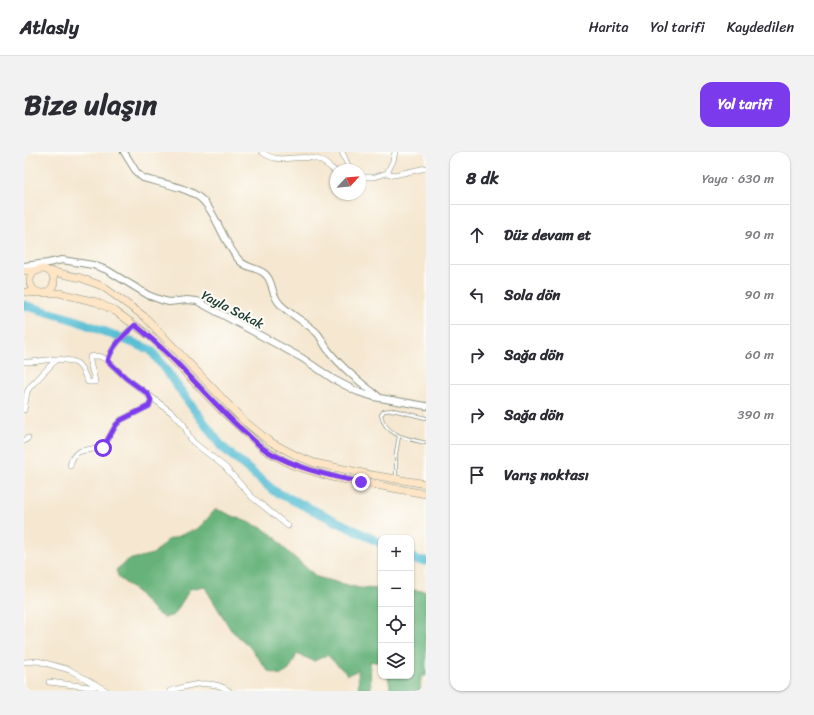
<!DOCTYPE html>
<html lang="tr">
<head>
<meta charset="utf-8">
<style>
	:root { --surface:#fff; --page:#f2f2f3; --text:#2b2b33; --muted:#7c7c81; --line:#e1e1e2; --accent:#7c3aed }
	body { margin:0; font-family:Sriracha,sans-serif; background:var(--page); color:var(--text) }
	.controls { position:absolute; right:12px; bottom:12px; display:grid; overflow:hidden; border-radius:8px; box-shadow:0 1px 3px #0004 }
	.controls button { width:36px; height:36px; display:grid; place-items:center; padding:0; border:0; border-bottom:1px solid var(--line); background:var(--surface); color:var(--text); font:20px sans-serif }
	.compass { position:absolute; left:306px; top:12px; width:36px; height:36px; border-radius:50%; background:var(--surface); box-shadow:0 1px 3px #0004; rotate:64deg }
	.stop { position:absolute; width:12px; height:12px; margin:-9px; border:3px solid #7c3aed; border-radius:50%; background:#fff }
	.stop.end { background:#7c3aed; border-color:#fff; box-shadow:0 1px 4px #0008 }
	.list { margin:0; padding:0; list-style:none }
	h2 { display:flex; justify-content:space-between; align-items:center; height:52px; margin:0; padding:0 16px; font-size:17px }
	h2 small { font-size:13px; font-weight:400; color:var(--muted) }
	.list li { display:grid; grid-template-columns:26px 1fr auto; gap:12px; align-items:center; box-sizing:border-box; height:60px; padding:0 16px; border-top:1px solid var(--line) }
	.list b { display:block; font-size:15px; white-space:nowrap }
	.list em { font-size:13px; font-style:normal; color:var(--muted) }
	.icon { flex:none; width:22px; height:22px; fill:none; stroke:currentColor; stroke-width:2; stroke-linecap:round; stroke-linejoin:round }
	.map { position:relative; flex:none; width:402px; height:539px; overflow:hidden; border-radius:12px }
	header { display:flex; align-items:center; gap:24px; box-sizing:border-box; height:56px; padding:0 20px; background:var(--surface); border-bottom:1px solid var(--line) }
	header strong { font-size:19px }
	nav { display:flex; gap:22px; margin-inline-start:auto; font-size:14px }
	.intro { display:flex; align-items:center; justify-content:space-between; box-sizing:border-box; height:96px; padding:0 24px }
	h1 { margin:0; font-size:28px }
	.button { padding:10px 18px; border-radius:12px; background:var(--accent); color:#fff; font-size:14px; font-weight:700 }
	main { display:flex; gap:24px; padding:0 24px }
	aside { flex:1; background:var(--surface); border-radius:12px; box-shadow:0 1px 3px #0004 }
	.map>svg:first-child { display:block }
</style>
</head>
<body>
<header>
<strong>Atlasly</strong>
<nav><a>Harita</a><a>Yol tarifi</a><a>Kaydedilen</a></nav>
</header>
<div class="intro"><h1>Bize ulaşın</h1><a class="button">Yol tarifi</a></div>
<main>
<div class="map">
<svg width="402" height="539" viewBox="0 0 402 539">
	<rect width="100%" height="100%" fill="#fdfcf7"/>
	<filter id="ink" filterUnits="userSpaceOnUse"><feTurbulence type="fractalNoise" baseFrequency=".025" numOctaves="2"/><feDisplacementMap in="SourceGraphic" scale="8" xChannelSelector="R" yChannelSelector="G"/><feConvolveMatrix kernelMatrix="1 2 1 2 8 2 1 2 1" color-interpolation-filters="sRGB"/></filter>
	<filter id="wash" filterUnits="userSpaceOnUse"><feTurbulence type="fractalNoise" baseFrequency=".012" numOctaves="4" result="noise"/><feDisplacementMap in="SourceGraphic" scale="16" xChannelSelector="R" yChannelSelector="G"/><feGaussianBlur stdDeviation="0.9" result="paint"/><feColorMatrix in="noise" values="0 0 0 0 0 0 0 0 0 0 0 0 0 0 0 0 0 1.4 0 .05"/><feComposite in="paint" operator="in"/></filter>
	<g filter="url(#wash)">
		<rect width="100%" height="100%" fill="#f5e7d0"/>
		<!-- forest -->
		<path fill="#66b27a" stroke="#427857" d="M192 357 238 376 250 384 264 400 293 425 335 436 357 437V511L346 509 347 539H335L334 518 324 523 303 503 290 509 273 502 265 518 257 523 244 519 225 494 207 478 180 434 166 437 150 463 140 466 130 459 113 440 95 426 92 418 104 408 129 402 142 389 175 376Z
			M387 438 402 439V524H397L396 539H367L364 524H387Z"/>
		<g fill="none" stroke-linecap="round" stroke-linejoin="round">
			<!-- river -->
			<path stroke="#57bed4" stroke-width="9" d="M0 153 54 169 127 198 197 294 250 339 357 391
				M387 405 392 408 402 409"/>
		</g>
	</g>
	<g filter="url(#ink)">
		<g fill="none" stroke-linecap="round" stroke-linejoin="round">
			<!-- service casing -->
			<g stroke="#8a9282" stroke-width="4">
				<path id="service" d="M402 266 369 258 360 259 357 263C361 284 385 287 402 291
					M372 325V301L375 284"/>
			</g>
			<!-- minor casing -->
			<g stroke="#8a9282" stroke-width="6">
				<path id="minor" d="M238 0C256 14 273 1 293 7 300 9 306 15 312 20
					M318 0 326 18
					M363 21 370 23 402 16
					M336 25H351L363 21 369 9 371 0
					M111 173C100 183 87 195 84 209L102 226 151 263 160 273 165 284 169 290 201 315 228 345 264 374
					M0 210C11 211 22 207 33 207
					M0 258 3 240 6 235 29 211 34 207 48 209 54 212 58 217 64 230H71C70 221 65 214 66 205 74 203 78 204 84 209
					M0 289 4 286
					M46 314C50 294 63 299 79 296L92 273 97 268 125 254 127 248 124 243
					M0 510 14 509 46 518 83 539
					M25 530 66 535 73 534
					M146 539C165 533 188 526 205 539"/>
			</g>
			<!-- tertiary casing -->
			<g stroke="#8a9282" stroke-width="8">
				<path id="tertiary" d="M100 0 113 21 119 26C135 31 163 35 176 46 192 59 200 93 216 109 223 117 235 115 242 123 250 131 246 141 256 152 267 164 283 170 294 182 298 187 300 193 304 198 318 216 337 231 355 245
					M0 114 24 111 38 108 69 113 83 118 124 143 137 148 145 150 163 148 173 149 278 206 309 227 334 240 350 245 402 254"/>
			</g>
			<!-- secondary casing -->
			<g stroke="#8a9282" stroke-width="8">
				<path id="secondary" d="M6 129a12 12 0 1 1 24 0a12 12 0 1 1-24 0Z
					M0 119H13
					M25 119 57 126 78 134 121 165 219 268 245 289 273 304 291 311 348 323 402 332
					M0 140 14 141
					M21 141H35L72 150 91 159 127 185 197 258 241 298 268 313 307 325 402 342"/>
			</g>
			<!-- service -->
			<use href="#service" stroke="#fff" stroke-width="2.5"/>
			<!-- minor -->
			<use href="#minor" stroke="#fff" stroke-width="5"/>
			<!-- tertiary -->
			<use href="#tertiary" stroke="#fff" stroke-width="6"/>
			<!-- secondary -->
			<use href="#secondary" stroke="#fde5c5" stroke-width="7"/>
		</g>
	</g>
	<g fill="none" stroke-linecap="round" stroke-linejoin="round" filter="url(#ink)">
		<!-- route -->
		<path stroke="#7c3aed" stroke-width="5" d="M79 296 92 273 97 268 125 254 127 248 124 242 102 226 84 209C87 195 100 183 111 173 149 203 180 242 215 275 224 282 233 293 243 299 272 316 304 324 337 330"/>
	</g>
	<g text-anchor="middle" stroke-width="4" stroke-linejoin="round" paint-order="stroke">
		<!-- street labels -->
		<g font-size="13" fill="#1f3d34" stroke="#fdfcf7">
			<text transform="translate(209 157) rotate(27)" y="5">Yayla Sokak</text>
		</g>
	</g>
</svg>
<div class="controls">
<button>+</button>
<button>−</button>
<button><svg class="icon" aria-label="locate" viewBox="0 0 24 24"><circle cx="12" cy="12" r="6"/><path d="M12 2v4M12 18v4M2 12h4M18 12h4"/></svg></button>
<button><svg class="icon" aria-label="layers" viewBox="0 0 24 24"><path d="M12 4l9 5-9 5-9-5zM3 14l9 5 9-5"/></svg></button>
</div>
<svg class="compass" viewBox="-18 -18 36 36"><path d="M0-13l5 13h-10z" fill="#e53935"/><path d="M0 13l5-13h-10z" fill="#7c7c81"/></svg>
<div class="stop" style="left:79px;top:296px"></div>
<div class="stop end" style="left:337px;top:330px"></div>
</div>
<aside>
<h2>8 dk<small>Yaya · 630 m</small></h2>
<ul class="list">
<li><svg class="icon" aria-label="ahead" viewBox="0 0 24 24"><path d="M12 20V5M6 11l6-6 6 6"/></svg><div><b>Düz devam et</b></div><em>90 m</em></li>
<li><svg class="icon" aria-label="left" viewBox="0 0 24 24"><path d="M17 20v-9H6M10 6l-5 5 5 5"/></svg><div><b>Sola dön</b></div><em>90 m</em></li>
<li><svg class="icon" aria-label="right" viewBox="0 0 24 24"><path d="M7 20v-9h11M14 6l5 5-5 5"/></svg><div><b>Sağa dön</b></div><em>60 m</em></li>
<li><svg class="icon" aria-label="right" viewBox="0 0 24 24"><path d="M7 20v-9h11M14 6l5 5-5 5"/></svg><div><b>Sağa dön</b></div><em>390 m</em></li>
<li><svg class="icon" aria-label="arrive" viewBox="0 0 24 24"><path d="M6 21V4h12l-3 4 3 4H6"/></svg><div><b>Varış noktası</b></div></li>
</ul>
</aside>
</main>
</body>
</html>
